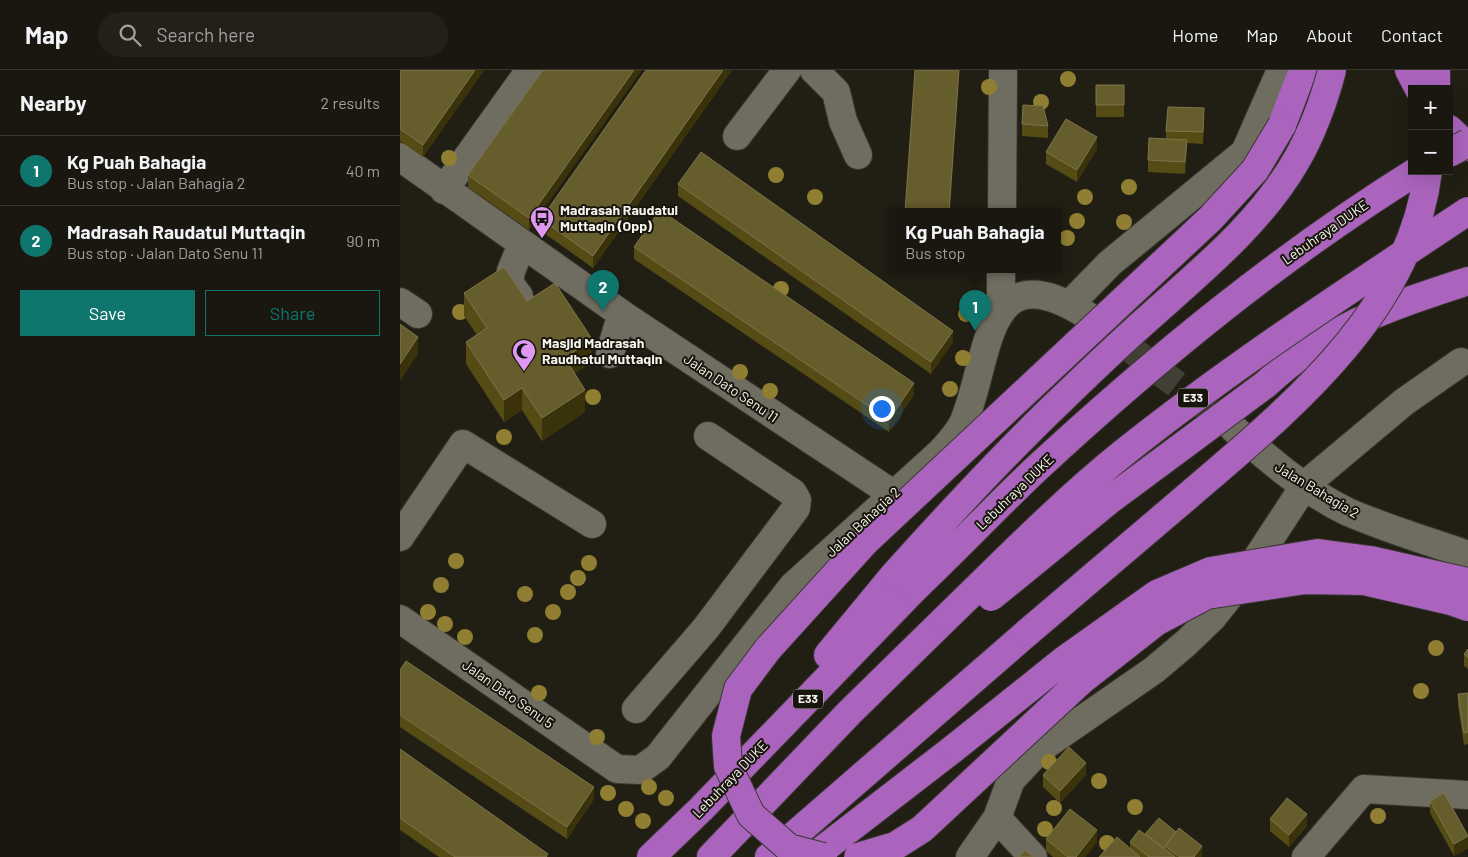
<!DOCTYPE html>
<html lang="en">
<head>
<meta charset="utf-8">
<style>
	:root { --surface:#19170f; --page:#222018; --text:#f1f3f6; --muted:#9f9f9e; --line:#37362f; --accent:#0f766e }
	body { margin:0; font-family:Barlow,sans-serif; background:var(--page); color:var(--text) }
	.controls { position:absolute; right:15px; top:15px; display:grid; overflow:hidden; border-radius:0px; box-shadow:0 5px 20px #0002 }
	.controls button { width:45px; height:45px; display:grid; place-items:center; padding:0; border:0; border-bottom:1px solid var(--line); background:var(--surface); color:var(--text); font:25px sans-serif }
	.you { position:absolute; left:481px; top:338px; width:18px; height:18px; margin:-12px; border:4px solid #fff; border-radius:50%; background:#1a73e8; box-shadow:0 0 0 8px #1a73e833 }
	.badge { display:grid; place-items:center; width:32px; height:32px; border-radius:50%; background:var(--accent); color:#fff; font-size:16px; font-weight:700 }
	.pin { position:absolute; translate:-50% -41px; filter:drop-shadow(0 1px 2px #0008) }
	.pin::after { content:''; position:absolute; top:26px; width:18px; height:15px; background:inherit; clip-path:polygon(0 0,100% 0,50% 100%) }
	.popup { position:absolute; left:489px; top:138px; width:172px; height:65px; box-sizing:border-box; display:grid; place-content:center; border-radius:0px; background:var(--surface); filter:drop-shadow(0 1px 4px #0005); font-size:16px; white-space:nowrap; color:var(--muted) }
	.popup b { font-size:19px; color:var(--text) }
	.popup::after { content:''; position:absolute; left:50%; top:100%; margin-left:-10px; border:10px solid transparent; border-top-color:var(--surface) }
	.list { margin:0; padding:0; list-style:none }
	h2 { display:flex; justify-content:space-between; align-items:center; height:65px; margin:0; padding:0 20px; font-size:21px }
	h2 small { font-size:16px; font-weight:400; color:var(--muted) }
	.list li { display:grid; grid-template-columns:32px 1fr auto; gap:15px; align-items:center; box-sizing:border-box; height:70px; padding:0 20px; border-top:1px solid var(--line) }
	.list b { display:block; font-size:19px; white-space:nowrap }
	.list p { margin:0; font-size:16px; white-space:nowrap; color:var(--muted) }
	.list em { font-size:16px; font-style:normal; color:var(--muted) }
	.actions { display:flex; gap:10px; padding:15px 20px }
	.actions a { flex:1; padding:11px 0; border:1px solid var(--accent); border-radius:0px; text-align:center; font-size:18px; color:var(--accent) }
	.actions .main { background:var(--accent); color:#fff }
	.icon { flex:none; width:28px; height:28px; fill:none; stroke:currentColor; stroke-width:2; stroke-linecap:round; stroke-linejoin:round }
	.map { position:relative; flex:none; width:1068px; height:787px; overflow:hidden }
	header { display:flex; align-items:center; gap:30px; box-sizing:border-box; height:70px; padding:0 25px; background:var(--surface); border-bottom:1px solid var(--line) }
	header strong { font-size:24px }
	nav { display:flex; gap:28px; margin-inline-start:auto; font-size:18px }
	.search { width:350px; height:45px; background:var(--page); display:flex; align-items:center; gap:12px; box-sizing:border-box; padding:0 18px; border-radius:28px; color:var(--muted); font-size:19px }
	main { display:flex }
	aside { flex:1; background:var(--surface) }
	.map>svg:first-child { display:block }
</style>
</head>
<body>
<header>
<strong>Map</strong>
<div class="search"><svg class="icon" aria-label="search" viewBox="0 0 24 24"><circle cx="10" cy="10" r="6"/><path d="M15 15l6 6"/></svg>Search here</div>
<nav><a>Home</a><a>Map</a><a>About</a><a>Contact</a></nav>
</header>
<main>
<aside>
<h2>Nearby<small>2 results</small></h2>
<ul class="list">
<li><span class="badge">1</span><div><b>Kg Puah Bahagia</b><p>Bus stop · Jalan Bahagia 2</p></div><em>40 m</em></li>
<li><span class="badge">2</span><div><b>Madrasah Raudatul Muttaqin</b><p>Bus stop · Jalan Dato Senu 11</p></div><em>90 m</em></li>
</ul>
<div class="actions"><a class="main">Save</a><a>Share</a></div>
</aside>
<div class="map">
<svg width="1068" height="787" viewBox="0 0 1068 787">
	<rect width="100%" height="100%" fill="#211f14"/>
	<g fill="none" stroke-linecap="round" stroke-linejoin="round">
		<!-- minor-tunnel -->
		<path stroke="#413f35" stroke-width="28" stroke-dasharray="28 14" stroke-linecap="butt" d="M688 246 833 358"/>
		<!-- minor casing -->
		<g stroke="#3a3731" stroke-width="30">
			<path id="minor" d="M414 0 436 22 443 51 458 85
				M337 66 387 0
				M0 87 226 247 493 424
				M44 120 130 0
				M602 142 603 3
				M119 226 109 213 111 201 122 174
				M0 232 18 244
				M670 234 710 193 845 82 881 0
				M601 241V200
				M210 284 218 256 226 247
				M833 358C868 389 906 422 948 442 987 459 1028 471 1068 485
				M0 467 63 374 192 454
				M0 549 217 699 240 700 258 687 393 516 541 382C549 373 559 363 564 351 591 286 583 178 688 246
				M236 639 306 558 396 438 397 430 393 423 308 366
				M597 748 633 787
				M570 787 597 748 611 710 640 679 754 600 786 573 812 548 846 505 905 415 1004 332 1061 292
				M906 787 964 719 1068 725"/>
		</g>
		<!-- highway casing -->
		<g stroke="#3a3731" stroke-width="30">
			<path id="highway" d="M1009 0 1019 19
				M1036 19V0
				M882 55 903 0
				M1049 59 1068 77
				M866 314C928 256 989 237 1068 211
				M428 585 494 505
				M251 787 301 739 515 518
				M311 787 450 642 545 549
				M369 787 628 562
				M413 787 553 679"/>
		</g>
		<!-- minor -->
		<use href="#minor" stroke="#6f6c60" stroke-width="28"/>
		<!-- highway -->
		<use href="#highway" stroke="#aa64bd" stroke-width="28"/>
		<!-- highway-bridge casing -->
		<g stroke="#3a3731" stroke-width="30" stroke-linecap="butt">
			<path id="highway-bridge" d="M1049 83 1068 73
				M494 505C548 445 602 386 661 330 691 301 721 272 752 245 803 199 861 152 896 91 911 66 925 28 932 0
				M515 518C556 479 595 438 636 399 755 289 879 187 1017 101
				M591 527 711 429 866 314
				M545 549C603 493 659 435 722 384 832 296 951 219 1068 141
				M628 562C681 517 735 471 789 425 889 339 1011 242 1028 101
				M553 679 663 591 757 524 811 501 918 483 970 490 1068 512
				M423 787 389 778 351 745 328 696 326 666 338 619 368 579 465 472 810 149 855 100 882 55
				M458 787 495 776 522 759 682 610 756 552 807 525 905 510 964 511 1051 531 1068 537"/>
		</g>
		<!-- highway-bridge -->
		<use href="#highway-bridge" stroke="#aa64bd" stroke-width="28"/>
	</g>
	<!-- trees -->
	<g fill="#907f32">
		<circle cx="668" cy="9" r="8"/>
		<circle cx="589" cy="17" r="8"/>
		<circle cx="641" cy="32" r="8"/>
		<circle cx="49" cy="88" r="8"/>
		<circle cx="376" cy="105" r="8"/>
		<circle cx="729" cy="117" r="8"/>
		<circle cx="415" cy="127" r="8"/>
		<circle cx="685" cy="127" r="8"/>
		<circle cx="677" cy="151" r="8"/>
		<circle cx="724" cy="152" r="8"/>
		<circle cx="667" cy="168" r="8"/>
		<circle cx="381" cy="219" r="8"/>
		<circle cx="60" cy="242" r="8"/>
		<circle cx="566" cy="244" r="8"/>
		<circle cx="563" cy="288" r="8"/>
		<circle cx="340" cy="302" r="8"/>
		<circle cx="550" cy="319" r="8"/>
		<circle cx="370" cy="321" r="8"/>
		<circle cx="193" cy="327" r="8"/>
		<circle cx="104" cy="367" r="8"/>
		<circle cx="56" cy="491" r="8"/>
		<circle cx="189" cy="493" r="8"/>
		<circle cx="178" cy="508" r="8"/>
		<circle cx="41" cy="515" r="8"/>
		<circle cx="168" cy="522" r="8"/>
		<circle cx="125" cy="524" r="8"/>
		<circle cx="28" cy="542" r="8"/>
		<circle cx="153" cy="542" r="8"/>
		<circle cx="45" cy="554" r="8"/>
		<circle cx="135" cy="565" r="8"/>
		<circle cx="65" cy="567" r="8"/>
		<circle cx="1036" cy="578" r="8"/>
		<circle cx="1021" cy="621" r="8"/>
		<circle cx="139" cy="623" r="8"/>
		<circle cx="197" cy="667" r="8"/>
		<circle cx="649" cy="692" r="8"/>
		<circle cx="699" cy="711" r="8"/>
		<circle cx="249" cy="717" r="8"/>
		<circle cx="208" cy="723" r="8"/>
		<circle cx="266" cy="728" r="8"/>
		<circle cx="735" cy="737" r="8"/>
		<circle cx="654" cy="738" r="8"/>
		<circle cx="226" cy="739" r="8"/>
		<circle cx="978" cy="746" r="8"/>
		<circle cx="243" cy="751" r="8"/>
		<circle cx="645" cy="759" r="8"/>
		<circle cx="707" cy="773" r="8"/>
	</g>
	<!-- wall -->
	<path fill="#554b15" d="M0 0H84L23 87 0 71Z
		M143 0 129 160 68 117V105Z
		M246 0H332L193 198 141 161V149Z
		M696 15H724V47H696Z
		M804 50 803 74 787 73 785 104 748 102V90L766 69V61Z
		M622 54 648 56V68L622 66Z
		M697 79 677 112 646 94V82Z
		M278 114 553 272 531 304 278 126Z
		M234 177 514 325 489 362 234 189Z
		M64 223 127 231 192 292 175 303 185 342 142 371 122 340 104 352 66 294V272L77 265 64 246Z
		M1068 579V599L1064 596V584Z
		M0 600 194 729 167 769 0 657Z
		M1068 623V674L1064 675 1058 636V624Z
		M0 679 148 787H39L0 760Z
		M643 705H686L660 733 643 717Z
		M1030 731 1068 778 1054 786 1030 743Z
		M870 749 907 756 889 777 870 761Z
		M745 764 802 787H699L730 778V772Z
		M646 769 697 772 685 787H653L646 781Z"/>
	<!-- shaded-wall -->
	<path fill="#39320b" d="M75 0H84L23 87V75Z
		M234 0H242L129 160V148Z
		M323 0H332L193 198V186Z
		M559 0 550 142H549Z
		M697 67V79L677 112V100Z
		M787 70V82L785 104V92Z
		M553 261V272L531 304V292Z
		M18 267V284L0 311V294Z
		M192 269V292L165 310V288Z
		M514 313V325L489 362V350Z
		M122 318V340L104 352V330Z
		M185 320V342L142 371V348Z
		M686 693V705L660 733V721Z
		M194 717V729L167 769V757Z
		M907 744V756L889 777V765Z
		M697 760V772L685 787H676Z
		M1068 766V778L1054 786V774Z
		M802 776V787H794Z"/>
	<!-- building -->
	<path fill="#665d2d" stroke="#7d754b" d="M0 0H75L23 75 0 59Z
		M143 0H234L129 148 68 105Z
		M246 0H323L193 186 141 149Z
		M515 0H559L549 142H505Z
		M696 15H724V35H696Z
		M623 35 643 36 648 56 622 54Z
		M768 37 804 38 803 62 766 61Z
		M666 49 697 67 677 100 646 82Z
		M749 68 787 70 785 92 748 90Z
		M301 82 553 261 531 292 278 114Z
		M260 140 514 313 489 350 234 177Z
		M104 197 127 231 155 213 192 269 165 288 185 320 142 348 122 318 104 330 66 272 87 258 64 223Z
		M0 254 18 267 0 294Z
		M1068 579V588L1064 584Z
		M6 591 194 717 167 757 0 645V600Z
		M1068 623V662L1064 663 1058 624Z
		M669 677 686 693 660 721 643 705Z
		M0 679 148 784 146 787H55L0 748Z
		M1044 723 1068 766 1054 774 1030 731Z
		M887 728 907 744 889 765 870 749Z
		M670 739 697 760 676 787H668L646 769Z
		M759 748 776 762 764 778 745 764Z
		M779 758 802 776 794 787H780L765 776Z
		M739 760 775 787H749L730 772Z
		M717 767 740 787H699Z
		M625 780 634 787H619Z"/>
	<!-- icons -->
	<defs>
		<g id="bus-pin" transform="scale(1.25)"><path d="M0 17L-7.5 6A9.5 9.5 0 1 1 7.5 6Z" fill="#df98f1" stroke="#18150c"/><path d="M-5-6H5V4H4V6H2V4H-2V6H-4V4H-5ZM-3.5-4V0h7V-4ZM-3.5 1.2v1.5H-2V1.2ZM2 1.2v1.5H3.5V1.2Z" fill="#111"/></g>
		<g id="mosque-pin" transform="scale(1.25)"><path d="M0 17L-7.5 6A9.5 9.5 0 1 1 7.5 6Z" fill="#df98f1" stroke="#18150c"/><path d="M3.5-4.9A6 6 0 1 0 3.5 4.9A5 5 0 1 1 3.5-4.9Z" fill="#111"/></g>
	</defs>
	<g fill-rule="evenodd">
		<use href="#bus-pin" x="142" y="148"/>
		<use href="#mosque-pin" x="124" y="281"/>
	</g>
	<g text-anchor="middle" stroke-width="4" stroke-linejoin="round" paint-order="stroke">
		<!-- shield labels -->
		<g fill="#18150c" stroke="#b3b2aa" stroke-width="1">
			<rect x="778" y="318.5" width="30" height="19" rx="4"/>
			<rect x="393" y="619.5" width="30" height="19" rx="4"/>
		</g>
		<g font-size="12" font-weight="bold" fill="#f6f5ee">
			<text x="793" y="332">E33</text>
			<text x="408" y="633">E33</text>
		</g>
		<!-- poi labels -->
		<g font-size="14" font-weight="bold" fill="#f6f5ee" stroke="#18150c" text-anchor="start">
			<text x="160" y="145">Madrasah Raudatul<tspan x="160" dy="16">Muttaqin (Opp)</tspan></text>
			<text x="142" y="278">Masjid Madrasah<tspan x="142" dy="16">Raudhatul Muttaqin</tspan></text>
		</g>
		<!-- street labels -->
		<g font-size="14" fill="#f6f5ee" stroke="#18150c">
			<text transform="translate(925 162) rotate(-35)" y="5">Lebuhraya DUKE</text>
			<text transform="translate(331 318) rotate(34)" y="5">Jalan Dato Senu 11</text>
			<text transform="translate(917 420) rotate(31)" y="5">Jalan Bahagia 2</text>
			<text transform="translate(615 422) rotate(-44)" y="5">Lebuhraya DUKE</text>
			<text transform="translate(463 452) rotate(-43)" y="5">Jalan Bahagia 2</text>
			<text transform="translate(108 624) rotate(35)" y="5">Jalan Dato Senu 5</text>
			<text transform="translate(330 709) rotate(-46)" y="5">Lebuhraya DUKE</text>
		</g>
	</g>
</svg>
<div class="controls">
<button>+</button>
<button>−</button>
</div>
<div class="you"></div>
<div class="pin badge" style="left:575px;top:261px">1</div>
<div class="popup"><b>Kg Puah Bahagia</b>Bus stop</div>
<div class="pin badge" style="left:203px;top:241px">2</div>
</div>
</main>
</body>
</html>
